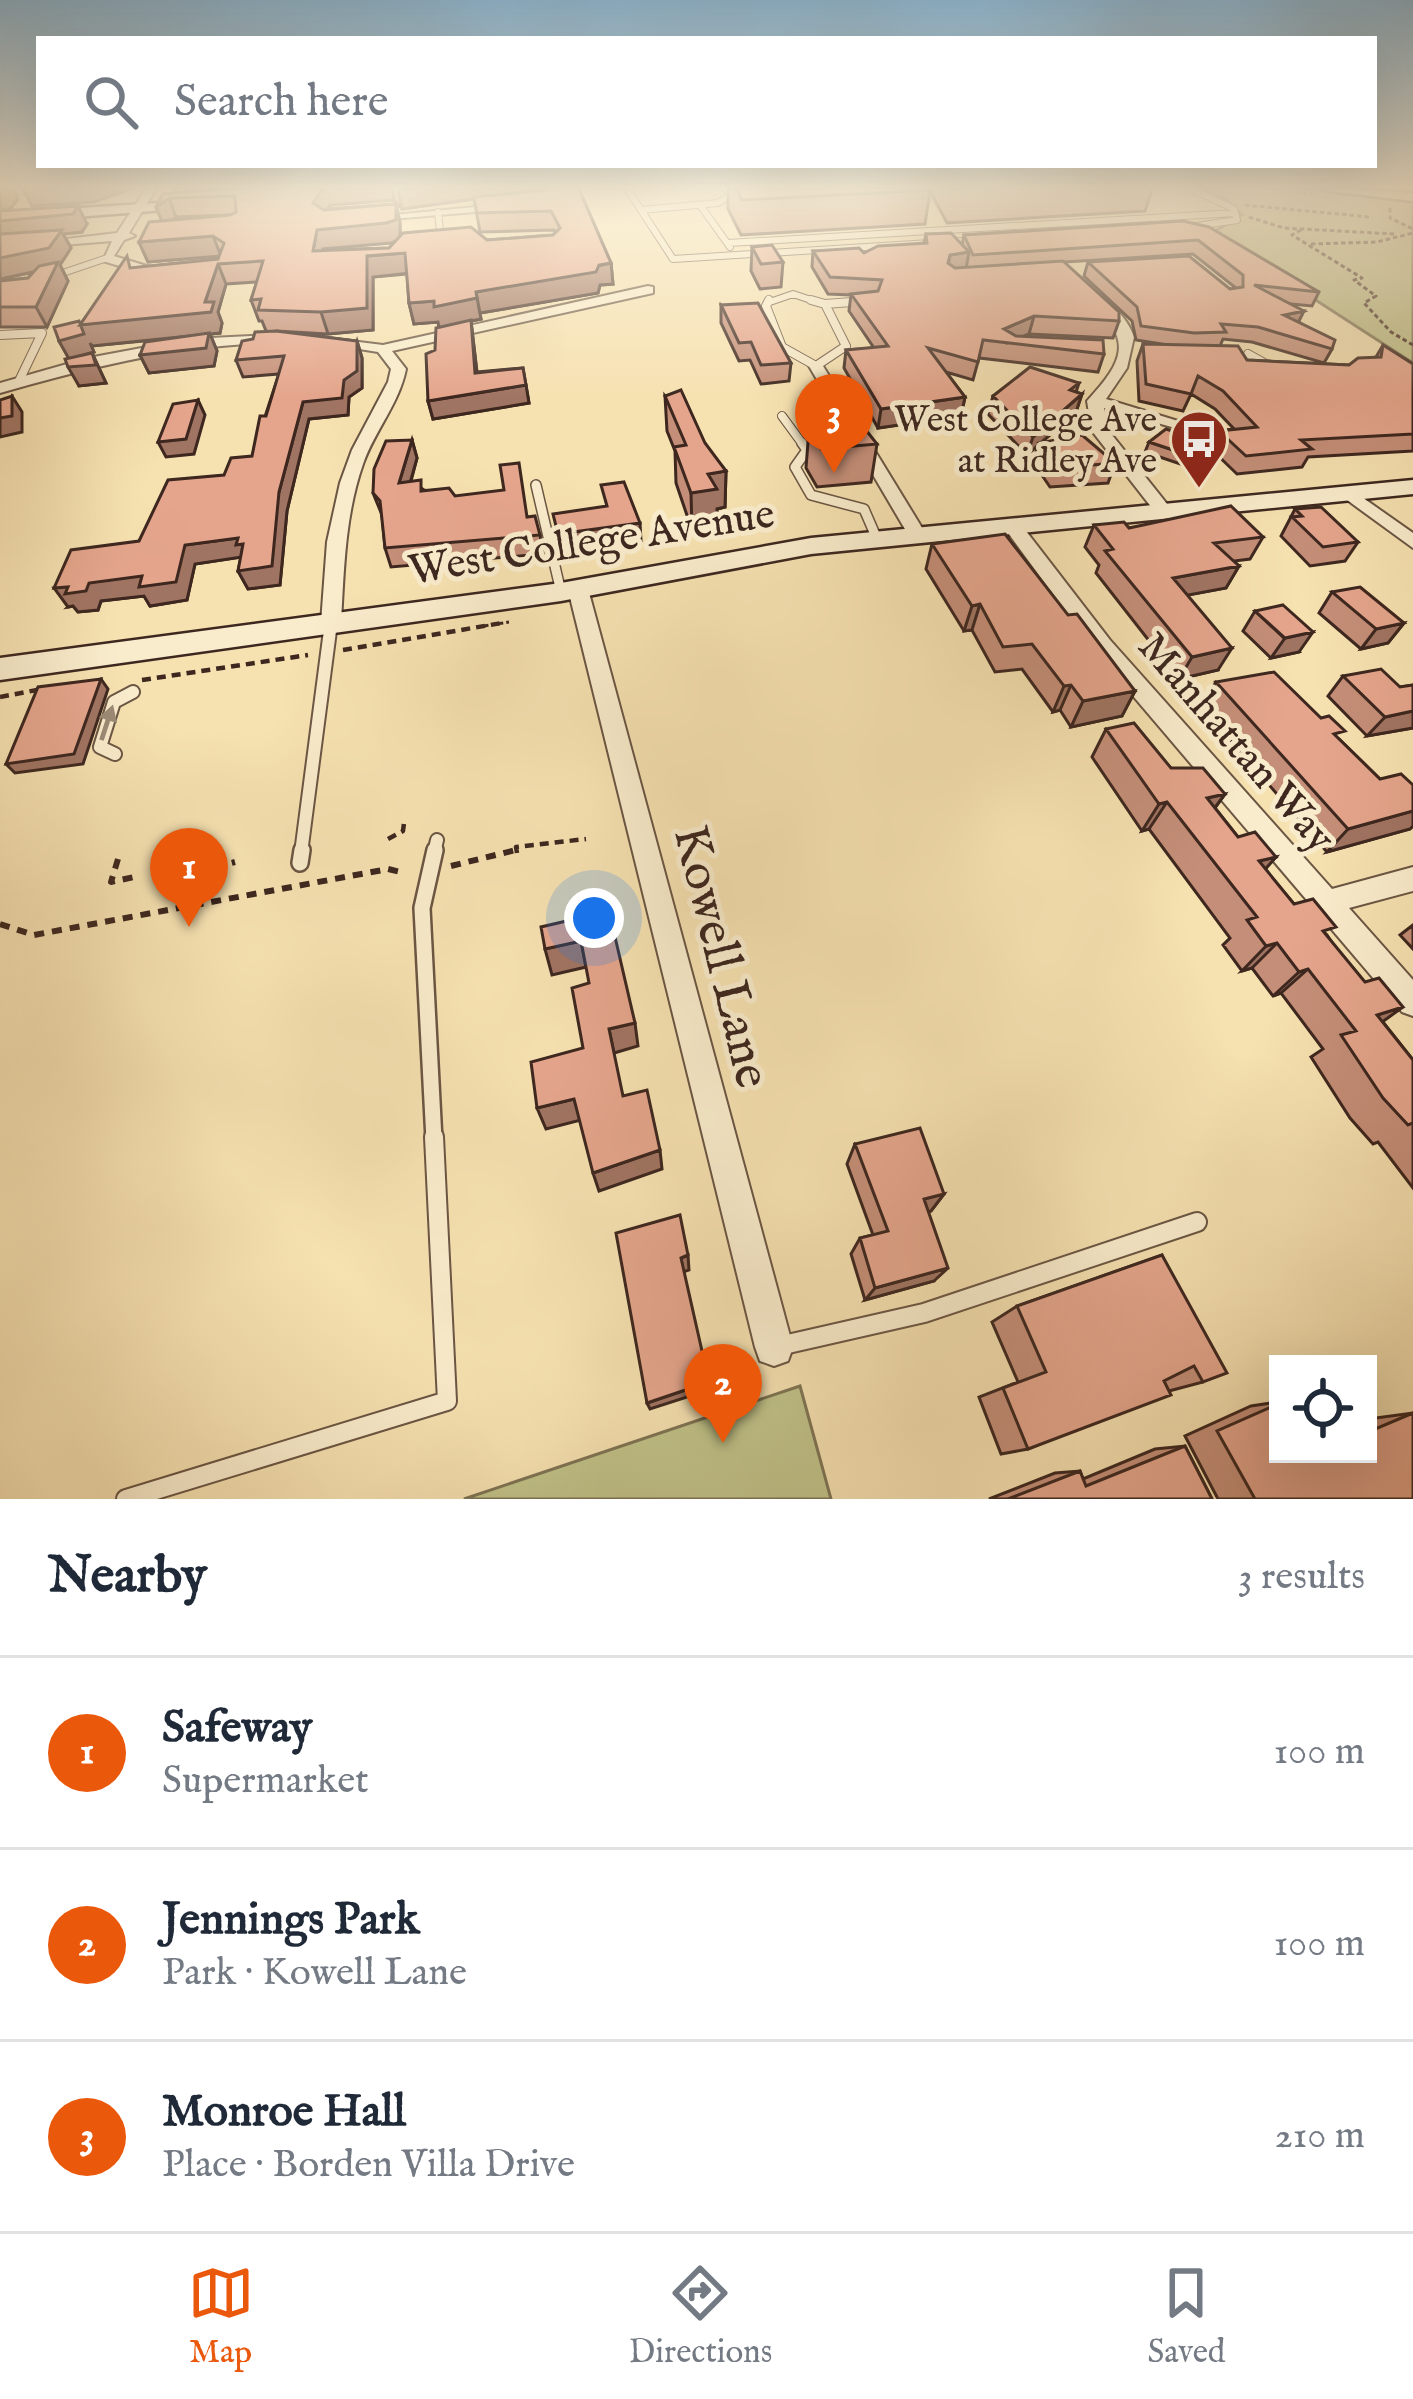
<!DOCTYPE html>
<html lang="en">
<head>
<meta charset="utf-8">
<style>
  :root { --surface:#fff; --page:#f6f6f7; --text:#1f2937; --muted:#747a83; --line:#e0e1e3; --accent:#ea580c }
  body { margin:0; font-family:"IM FELL English",serif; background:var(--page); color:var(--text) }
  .controls { position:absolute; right:36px; bottom:36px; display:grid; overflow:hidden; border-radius:0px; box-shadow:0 12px 48px #0002 }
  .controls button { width:108px; height:108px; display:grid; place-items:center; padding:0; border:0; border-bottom:3px solid var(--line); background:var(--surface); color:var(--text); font:60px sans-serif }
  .you { position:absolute; left:594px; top:918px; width:42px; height:42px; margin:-30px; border:9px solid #fff; border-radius:50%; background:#1a73e8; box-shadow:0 0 0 18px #1a73e833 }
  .badge { display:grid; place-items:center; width:78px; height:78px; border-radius:50%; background:var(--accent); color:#fff; font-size:39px; font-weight:700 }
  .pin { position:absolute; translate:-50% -99px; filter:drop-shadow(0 3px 6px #0008) }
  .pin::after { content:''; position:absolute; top:63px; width:42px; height:36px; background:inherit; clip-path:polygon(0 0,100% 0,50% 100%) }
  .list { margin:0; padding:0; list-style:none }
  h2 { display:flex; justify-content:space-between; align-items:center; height:156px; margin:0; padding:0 48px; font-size:51px }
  h2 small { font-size:39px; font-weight:400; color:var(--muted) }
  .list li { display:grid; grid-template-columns:78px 1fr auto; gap:36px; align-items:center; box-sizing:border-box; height:192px; padding:0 48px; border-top:3px solid var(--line) }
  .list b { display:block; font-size:45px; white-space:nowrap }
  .list p { margin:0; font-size:39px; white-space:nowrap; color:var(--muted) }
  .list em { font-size:39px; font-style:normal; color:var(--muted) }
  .icon { flex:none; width:66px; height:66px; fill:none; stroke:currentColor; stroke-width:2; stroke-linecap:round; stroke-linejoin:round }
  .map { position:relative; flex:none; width:1413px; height:1499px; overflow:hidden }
  .search { position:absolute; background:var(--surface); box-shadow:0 12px 48px #0002; left:36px; right:36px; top:36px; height:132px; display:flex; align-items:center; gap:30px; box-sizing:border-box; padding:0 42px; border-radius:0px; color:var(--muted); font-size:45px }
  .sheet { height:732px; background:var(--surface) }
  nav { display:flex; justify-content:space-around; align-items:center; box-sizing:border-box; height:168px; border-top:3px solid var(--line); background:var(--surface); font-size:33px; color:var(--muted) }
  nav a { display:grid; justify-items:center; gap:6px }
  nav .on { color:var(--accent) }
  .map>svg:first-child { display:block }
  .green { fill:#c0c289; stroke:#7e7454; stroke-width:3 }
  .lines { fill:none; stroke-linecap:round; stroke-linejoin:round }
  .lane-far5-casing { stroke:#6b5644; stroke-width:8 }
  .lane-far4-casing { stroke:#6b5644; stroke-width:10 }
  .lane-far3-casing { stroke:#6b5644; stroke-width:12 }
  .lane-far2-casing { stroke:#6b5644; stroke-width:16 }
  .lane-far1-casing { stroke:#6b5644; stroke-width:20 }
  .lane-casing { stroke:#6b5644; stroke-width:22 }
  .street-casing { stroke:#6b5644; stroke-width:4 }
  .secondary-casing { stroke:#3d271f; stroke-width:5 }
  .path-far2 { stroke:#3d271f; stroke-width:3; stroke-dasharray:4.5 3; stroke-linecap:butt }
  .path-far1 { stroke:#3d271f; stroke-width:4.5; stroke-dasharray:9 6; stroke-linecap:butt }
  .path { stroke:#3d271f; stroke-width:6; stroke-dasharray:10 8; stroke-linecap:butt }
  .lane-far5 { stroke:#f9eccc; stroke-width:6 }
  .lane-far4 { stroke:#f9eccc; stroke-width:8 }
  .lane-far3 { stroke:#f9eccc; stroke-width:9 }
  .lane-far2 { stroke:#f9eccc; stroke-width:12 }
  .lane-far1 { stroke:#f9eccc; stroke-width:15 }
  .lane { stroke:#f9eccc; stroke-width:18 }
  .street { fill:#f9eccc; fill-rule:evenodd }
  .secondary { fill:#f9eccc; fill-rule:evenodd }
  .wall { fill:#c48e78; stroke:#3d271f; stroke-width:3; fill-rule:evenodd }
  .shaded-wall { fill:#a07462; stroke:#3d271f; stroke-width:3 }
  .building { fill:#e4a58c; stroke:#3d271f; stroke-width:3 }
  .oneway { fill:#9b8a76 }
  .labels { text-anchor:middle; stroke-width:10; stroke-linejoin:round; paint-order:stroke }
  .far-poi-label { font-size:36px; fill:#3d271f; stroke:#f9eccc; text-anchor:end }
  .street-label { font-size:42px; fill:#3d271f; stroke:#f9eccc }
  .near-street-label { font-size:51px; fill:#3d271f; stroke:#f9eccc }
</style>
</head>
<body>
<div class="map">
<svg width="1413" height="1499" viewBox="0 0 1413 1499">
  <rect width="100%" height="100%" fill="#f6e1b1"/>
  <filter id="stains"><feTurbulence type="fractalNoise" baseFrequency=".00167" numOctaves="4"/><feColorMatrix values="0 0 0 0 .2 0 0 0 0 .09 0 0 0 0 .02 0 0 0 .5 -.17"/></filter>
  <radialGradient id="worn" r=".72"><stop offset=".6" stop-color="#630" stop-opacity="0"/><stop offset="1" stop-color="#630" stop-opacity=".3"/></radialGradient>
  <path class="green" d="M 1197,187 L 1285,187 L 1413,200 L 1413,363 L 1212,233 L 1242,215 L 1225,199 Z
    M 800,1386 L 831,1499 L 464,1499 Z"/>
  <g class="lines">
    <defs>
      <path id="lane-far5" d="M 24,187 L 18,192 L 53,187
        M 626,187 L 673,259 L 978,240
        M 1187,187 L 1234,209 L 1237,220 L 1190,227
        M 700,205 L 730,247
        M 641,210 L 718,203 L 731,195 L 724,187
        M 428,236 L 440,231 L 438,212
        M 728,243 L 1235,213
        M 51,277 L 107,258
        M 767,303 L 793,294 L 820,303
        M 845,303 L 866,301"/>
      <path id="lane-far4" d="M 769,300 L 766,306 L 782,347 L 816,366 L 846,346 L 825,304 L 811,300
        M 825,304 L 866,301
        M 0,335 L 42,333 L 19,381
        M 1248,354 L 1273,368
        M 782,416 L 804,446"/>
      <path id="lane-far3" d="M 802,443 L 807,450 L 795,467 L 811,495 L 864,509 L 877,539
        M 536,485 L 561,592"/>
      <path id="lane-far2" d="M 115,754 L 100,747 L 114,702 L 133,692
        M 301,853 L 331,623
        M 434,853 L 437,840"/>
      <path id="lane-far1" d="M 300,863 L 302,850
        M 434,1140 L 422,908 L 435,850"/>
      <path id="lane" d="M 779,1346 L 924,1313 L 1197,1222
        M 126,1499 L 447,1401 L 434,1137"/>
      <path id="street" d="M 147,187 L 157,187 L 129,233 L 135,236 L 124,240 L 114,256 L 150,267 L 173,266 L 173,272 L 149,275 L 103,261 L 112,241 L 38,247 L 32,243 L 117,233 Z
        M 506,204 L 510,209 L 368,221 L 362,218 Z
        M 648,286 L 653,287 L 653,293 L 392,351 L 406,369 C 399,404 375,430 363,464 C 345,515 344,569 341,623 L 331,630 L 321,623 L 327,542 L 340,483 L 352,450 L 388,382 L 391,369 L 378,352 C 248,328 125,357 0,393 L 0,383 L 88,358 L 190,339 L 294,334 L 383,345 Z
        M 1089,296 C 1108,296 1128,319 1134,337 L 1127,368 L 1106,399 L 1201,428 L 1193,433 L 1104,408 L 1108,430 L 1171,509 L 1171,517 L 1159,517 L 1092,431 L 1087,401 C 1124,361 1134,339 1089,302 Z
        M 816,362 L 823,366 L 927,536 L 925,540 L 918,542 L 909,536 L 809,366 Z
        M 1349,488 L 1413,533 L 1413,548 L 1343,497 L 1340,493 Z
        M 1012,520 L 1019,522 L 1110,640 L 1332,889 L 1413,867 L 1413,891 L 1349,908 L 1413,980 L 1413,1016 L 1402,1012 L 1094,650 L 1003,526 Z
        M 578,583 L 588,589 L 793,1347 L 788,1361 L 774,1366 L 760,1361 L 755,1347 L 568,589 Z"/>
      <path id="secondary" d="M 1322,187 L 1413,193 L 1413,201 L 1329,191 Z
        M 207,200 L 202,207 L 0,223 L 0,213 Z
        M 1413,480 L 1413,494 L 811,554 L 561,601 L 0,680 L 0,658 L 561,583 L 811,538 Z"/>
    </defs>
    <use href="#lane-far5" class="lane-far5-casing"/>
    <use href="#lane-far4" class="lane-far4-casing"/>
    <use href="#lane-far3" class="lane-far3-casing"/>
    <use href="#lane-far2" class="lane-far2-casing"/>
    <use href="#lane-far1" class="lane-far1-casing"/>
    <use href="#lane" class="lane-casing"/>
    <use href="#street" class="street-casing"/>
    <use href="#secondary" class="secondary-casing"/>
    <path class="path-far2" d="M 1258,187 L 1312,194
      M 1245,205 L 1370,217
      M 1390,208 L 1390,218 L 1413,229
      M 1249,217 L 1284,228 L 1395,234
      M 1301,230 L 1292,235 L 1362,278 L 1354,280 L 1376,296 L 1364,303 L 1391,332 L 1413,345
      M 1311,244 L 1377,242 L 1413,233
      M 484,626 L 509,622"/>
    <path class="path-far1" d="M 343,650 L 502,623
      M 142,680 L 308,655
      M 0,697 L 42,689
      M 388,839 L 403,831 L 404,823
      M 517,853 L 516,847 L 586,839"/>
    <path class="path" d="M 118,859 L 111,882 L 139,876
      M 451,866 L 516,850
      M 169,870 L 198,865
      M 197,872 L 235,862
      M 0,924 L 34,935 L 388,869 L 405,873"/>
    <use href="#lane-far5" class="lane-far5"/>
    <use href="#lane-far4" class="lane-far4"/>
    <use href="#lane-far3" class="lane-far3"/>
    <use href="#lane-far2" class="lane-far2"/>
    <use href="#lane-far1" class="lane-far1"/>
    <use href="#lane" class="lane"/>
    <use href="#street" class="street"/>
    <use href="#secondary" class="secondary"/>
  </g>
  <path class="wall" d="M 0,187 L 13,187 L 18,199 L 11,208 L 2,211 L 87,224 L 82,232 L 63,234 L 71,248 L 60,265 L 68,281 L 47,327 L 0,327 L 0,281 L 28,278 L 34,272 L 0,279 Z
    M 171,187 L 578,187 L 611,263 L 613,284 L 600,285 L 598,293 L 480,313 L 481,319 L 471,321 L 477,372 L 523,368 L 529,403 L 433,419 L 428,401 L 439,327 L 438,322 L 414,324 L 409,303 L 407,274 L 373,277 L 373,330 L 328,334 L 276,331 L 357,341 L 362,358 L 362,388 L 349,397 L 348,415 L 309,419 L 287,511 L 280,585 L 248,589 L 238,571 L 241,557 L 195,564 L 187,600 L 150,606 L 144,596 L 101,601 L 98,610 L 78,612 L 73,606 L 68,607 L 139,541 L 224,475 L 252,456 L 279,374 L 243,377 L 236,360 L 253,339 L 266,331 L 262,321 L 259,321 L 251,300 L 257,282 L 226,284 L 218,312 L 222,323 L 220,333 L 210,334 L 217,351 L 214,366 L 149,373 L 140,355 L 185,337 L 92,346 L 90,343 L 94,352 L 92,353 L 106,383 L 79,386 L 69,358 L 59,341 L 80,324 L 133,268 L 218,259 L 220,256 L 148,262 L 139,242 L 162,221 L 156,207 L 177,193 L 175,189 ZM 474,199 L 480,232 L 554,230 L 555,233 L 553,235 L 487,240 L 400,236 L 400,223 L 396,204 L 327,209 L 330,205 L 394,200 L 402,209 ZM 230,215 L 172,220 L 176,217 ZM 395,241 L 389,248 L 323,250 L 323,249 Z
    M 728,187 L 1153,187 L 1145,211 L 947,223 L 930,191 L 925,224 L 741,235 L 728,209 Z
    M 1183,221 L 1319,292 L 1312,306 L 1291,304 L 1299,322 L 1332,349 L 1324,363 L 1252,342 L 1223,339 L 1220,346 L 1247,360 L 1349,365 L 1376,357 L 1383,345 L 1413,364 L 1413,451 L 1308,457 L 1302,467 L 1237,474 L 1210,448 L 1219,431 L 1234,429 L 1215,409 L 1191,394 L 1183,411 L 1139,401 L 1137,361 L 1143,344 L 1168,345 L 1136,340 L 1132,321 L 1084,276 L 1088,262 L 1230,289 L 1236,288 L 1193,254 L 1064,262 L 1119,321 L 1113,338 L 1029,334 L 1024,336 L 1104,354 L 1098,372 L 979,358 L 973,380 L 946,372 L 965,397 L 961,416 L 878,428 L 844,368 L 846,350 L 874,348 L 849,311 L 851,295 L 828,294 L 812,267 L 813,251 L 864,253 L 924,243 L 926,234 L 962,245 L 964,235 Z
    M 752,247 L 783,262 L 781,287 L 760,289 L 751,271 Z
    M 721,305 L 791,363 L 789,381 L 761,384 L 750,360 L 739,361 L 721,323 Z
    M 1079,383 L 1076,392 L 1082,394 L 1076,412 L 1041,443 L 1115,463 L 1108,483 L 1050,487 L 1033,462 L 1038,445 L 1027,455 L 988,414 L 993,396 Z
    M 665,396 L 726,471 L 725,507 L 717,509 L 717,525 L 692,530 L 676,483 L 675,451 L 667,431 Z
    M 809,429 L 877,444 L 871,482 L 817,487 L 806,468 Z
    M 412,440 L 417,458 L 411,481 L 424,490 L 455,496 L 528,517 L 540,535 L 543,554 L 391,567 L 385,548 L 382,515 L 373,493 Z
    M 1149,442 L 1200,459 L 1195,469 L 1145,452 Z
    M 1295,509 L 1358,542 L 1345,561 L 1310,566 L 1281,536 Z
    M 1094,525 L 1263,537 L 1250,559 L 1234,561 L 1239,566 L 1226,588 L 1187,595 L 1218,670 L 1179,679 L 1096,573 L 1099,565 L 1085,547 Z
    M 932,544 L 1068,615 L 1135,691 L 1122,716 L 1071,727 L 1060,710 L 1053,712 L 1022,669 L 995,672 L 972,630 L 964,631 L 926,569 Z
    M 1332,592 L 1404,623 L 1388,643 L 1361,649 L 1319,613 Z
    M 1255,611 L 1299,652 L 1271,658 L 1243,631 Z
    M 1343,676 L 1400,687 L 1413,685 L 1413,728 L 1367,736 L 1328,696 Z
    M 1216,682 L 1339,739 L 1380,779 L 1413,785 L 1413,826 L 1410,829 L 1327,852 L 1201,706 Z
    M 1106,729 L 1171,768 L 1225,794 L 1215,808 L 1238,837 L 1276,857 L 1265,869 L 1294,904 L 1327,935 L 1383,1022 L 1413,1060 L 1413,1188 L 1378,1142 L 1373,1144 L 1350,1118 L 1311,1057 L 1323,1049 L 1281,993 L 1273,996 L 1252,968 L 1242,971 L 1223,945 L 1230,938 L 1149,829 L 1142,831 L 1092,757 Z
    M 1413,925 L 1413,949 L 1400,935 Z
    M 855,1144 L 944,1194 L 931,1211 L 928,1212 L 934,1281 L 865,1300 L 851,1254 L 860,1238 L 873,1235 L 847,1164 Z
    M 1162,1255 L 1203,1382 L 1169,1391 L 1028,1449 L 1001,1454 L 979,1397 L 1018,1382 L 992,1322 L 1017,1306 Z
    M 1278,1402 L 1278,1454 L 1368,1454 L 1368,1419 L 1413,1413 L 1413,1499 L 1218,1499 L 1185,1436 L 1251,1406 Z
    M 1185,1446 L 1212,1499 L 989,1499 L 1055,1473 L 1080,1471 L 1083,1479 L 1155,1449 Z"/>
  <path class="shaded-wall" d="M 3,187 L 13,187 L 18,199 L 11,208 L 0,211 L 0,190 Z
    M 28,187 L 136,187 L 94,202 L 32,206 L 22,188 Z
    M 174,187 L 287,187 L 177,195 Z
    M 324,187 L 392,187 L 394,200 L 330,205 L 319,222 L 313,203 Z
    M 419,187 L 537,187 L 538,190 L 402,209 L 398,190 Z
    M 169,198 L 176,217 L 164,226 L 156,207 Z
    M 396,204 L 400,223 L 400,239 L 391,243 L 323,249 L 319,271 L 313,251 L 317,230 Z
    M 78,206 L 87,224 L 82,232 L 63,234 L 71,248 L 60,265 L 68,281 L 47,327 L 36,307 L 55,267 L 0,279 L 0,221 Z
    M 213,236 L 221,256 L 148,262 L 139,242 Z
    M 969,252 L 966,269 L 947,272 L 950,255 Z
    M 405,253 L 410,273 L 373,277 L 373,330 L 328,334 L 321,312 L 367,256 Z
    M 611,263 L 613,284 L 600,285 L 598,293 L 480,313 L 476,292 Z
    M 218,264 L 226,284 L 218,312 L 222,323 L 220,333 L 210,334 L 217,351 L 214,366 L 149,373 L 140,355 L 209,334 L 92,346 L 90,343 L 94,352 L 69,359 L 59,341 L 81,325 L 205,302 Z
    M 477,298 L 481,319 L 471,321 L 479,391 L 439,328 L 438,322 L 414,324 L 409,303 Z
    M 1304,311 L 1297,325 L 1284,315 Z
    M 1034,316 L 1029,334 L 1007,343 L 1004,329 Z
    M 357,341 L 362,358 L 362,388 L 349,397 L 348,415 L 309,419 L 287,511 L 280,585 L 248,589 L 238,571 L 279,492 L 303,402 L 344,380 Z
    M 92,353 L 106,383 L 79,386 L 68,367 Z
    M 526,385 L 529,403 L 433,419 L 428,401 Z
    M 1082,394 L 1076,412 L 1027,455 L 1033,437 Z
    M 12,396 L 22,412 L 22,432 L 0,437 L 0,418 Z
    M 965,397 L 961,416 L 878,428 L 881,409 Z
    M 198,400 L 205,415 L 194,454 L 166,457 L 158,442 Z
    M 412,440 L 417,458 L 405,501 L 399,483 Z
    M 726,471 L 725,507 L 717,509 L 717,525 L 692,530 L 691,493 L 708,474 Z
    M 640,523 L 641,541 L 561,552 L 558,534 Z
    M 238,538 L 243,544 L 242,557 L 195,564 L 187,600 L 150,606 L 144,596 L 101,601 L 98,610 L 78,612 L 73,606 L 68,607 L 54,588 L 89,583 L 185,545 Z
    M 1239,566 L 1226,588 L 1162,600 L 1173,578 Z
    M 980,604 L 972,630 L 964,631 L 972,606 Z
    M 1404,623 L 1388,643 L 1361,649 L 1376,629 Z
    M 1313,632 L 1299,652 L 1271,658 L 1285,638 Z
    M 1232,648 L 1218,670 L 1179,679 L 1192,657 Z
    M 101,679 L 108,689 L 83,764 L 15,773 L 6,764 Z
    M 1071,685 L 1060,710 L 1053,712 L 1064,686 Z
    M 1135,691 L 1122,716 L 1071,727 L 1083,701 Z
    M 1413,711 L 1413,728 L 1367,736 L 1385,717 Z
    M 1225,794 L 1205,821 L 1207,798 Z
    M 1167,802 L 1149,829 L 1142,831 L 1159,804 Z
    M 1413,811 L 1413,826 L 1410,829 L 1327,852 L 1348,829 Z
    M 1276,857 L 1253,883 L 1259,861 Z
    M 581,941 L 586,967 L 552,975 L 545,949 Z
    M 1277,943 L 1252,968 L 1242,971 L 1266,946 Z
    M 1308,969 L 1281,993 L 1273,996 L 1299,972 Z
    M 1403,1007 L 1371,1030 L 1377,1015 Z
    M 635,1023 L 638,1046 L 614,1053 L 609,1029 Z
    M 574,1099 L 581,1120 L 546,1129 L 537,1108 Z
    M 660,1150 L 662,1169 L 599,1191 L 593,1173 Z
    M 944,1194 L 931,1211 L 912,1216 L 924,1199 Z
    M 688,1255 L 689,1270 L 683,1272 L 681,1258 Z
    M 948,1268 L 934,1281 L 865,1300 L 875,1288 Z
    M 709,1382 L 709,1390 L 650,1409 L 647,1403 Z"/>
  <path class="building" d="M 250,187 L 324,187 L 313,203 L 324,210 L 396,204 L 396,220 L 386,223 L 317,230 L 313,251 L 389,248 L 403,233 L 471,227 L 487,240 L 553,235 L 560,228 L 551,211 L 477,213 L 474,197 L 545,190 L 545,187 L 578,187 L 611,263 L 599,265 L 596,272 L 476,292 L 477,298 L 434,307 L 434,301 L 409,303 L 405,253 L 367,256 L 367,308 L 321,312 L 258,310 L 261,299 L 251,300 L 263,261 L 218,264 L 205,302 L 214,302 L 211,312 L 80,325 L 127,256 L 130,268 L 218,259 L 224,243 L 213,236 L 139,242 L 149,222 L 230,215 L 236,212 L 235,196 L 169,198 L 156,207 L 163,194 Z
    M 735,187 L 928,187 L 931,190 L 742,200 Z
    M 78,206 L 73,214 L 0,221 L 0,211 Z
    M 1183,221 L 1209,227 L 1319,292 L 1254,285 L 1304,311 L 1284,315 L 1335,340 L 1332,349 L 1258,327 L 1221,324 L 1226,332 L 1194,333 L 1141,326 L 1137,307 L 1088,262 L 1189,256 L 1230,289 L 1243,287 L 1243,275 L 1198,240 L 973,255 L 964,235 Z
    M 62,230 L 49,248 L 0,258 L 0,234 Z
    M 951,233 L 969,252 L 950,255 L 948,263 L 955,268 L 1063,261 L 1119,312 L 1119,321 L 1034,316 L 1004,329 L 1016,336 L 1103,340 L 1104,354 L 983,340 L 978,362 L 928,348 L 965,397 L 881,409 L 846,350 L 888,346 L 851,294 L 878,291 L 882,280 L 830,277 L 813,251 L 859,248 L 864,253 L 878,246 L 927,243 L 926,234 Z
    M 772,245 L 783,262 L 761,264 L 752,247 Z
    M 58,262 L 36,307 L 0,307 L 0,281 L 28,278 L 39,266 Z
    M 758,303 L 791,363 L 761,365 L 751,342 L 739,343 L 721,305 Z
    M 471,320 L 475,373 L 523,368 L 526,385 L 428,401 L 426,354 L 435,350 L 436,328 Z
    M 79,321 L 84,334 L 59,341 L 54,327 Z
    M 276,331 L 357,341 L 357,371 L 344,380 L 342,398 L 303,402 L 279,492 L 272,566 L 238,571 L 243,544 L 236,545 L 238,538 L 185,545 L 176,582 L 139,587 L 142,576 L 89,583 L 86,591 L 65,594 L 68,587 L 54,588 L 71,550 L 139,541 L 168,480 L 224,475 L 231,458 L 252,456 L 260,416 L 266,416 L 284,356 L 236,360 L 242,341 L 253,339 L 255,332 Z
    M 209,333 L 206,348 L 140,355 L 145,342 Z
    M 1143,344 L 1238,346 L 1247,360 L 1349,365 L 1358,358 L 1381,357 L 1383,345 L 1413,364 L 1413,434 L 1301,440 L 1312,449 L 1246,456 L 1219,431 L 1257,427 L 1223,391 L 1198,376 L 1191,394 L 1146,384 Z
    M 92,353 L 96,365 L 68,367 L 65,359 Z
    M 1030,367 L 1079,383 L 1070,390 L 1082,394 L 1033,437 L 993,396 Z
    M 681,390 L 705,443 L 726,471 L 708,474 L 717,489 L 691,493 L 674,447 L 686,445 L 665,396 Z
    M 12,396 L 12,416 L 0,418 L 0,400 Z
    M 198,400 L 186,439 L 158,442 L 173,404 Z
    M 854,415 L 877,444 L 821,449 L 809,429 L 816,421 Z
    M 1166,429 L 1203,441 L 1200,459 L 1149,442 Z
    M 1082,435 L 1115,463 L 1057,468 L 1039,443 Z
    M 412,440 L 399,483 L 421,480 L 421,491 L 449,488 L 455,496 L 504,490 L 500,465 L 519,463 L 527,517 L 535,516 L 540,535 L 385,548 L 380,501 L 373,493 L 374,469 L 386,441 Z
    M 624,482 L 640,523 L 558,534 L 553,514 L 607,506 L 601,485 Z
    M 1231,506 L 1263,537 L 1214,543 L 1239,566 L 1173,578 L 1232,648 L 1192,657 L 1105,551 L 1113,549 L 1094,525 L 1124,522 L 1129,528 Z
    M 1321,507 L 1358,542 L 1323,547 L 1292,517 L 1302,516 L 1295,509 Z
    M 1005,534 L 1068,615 L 1077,614 L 1135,691 L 1083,701 L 1071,685 L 1064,686 L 1032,644 L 1003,647 L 980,604 L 972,606 L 932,544 Z
    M 1360,587 L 1404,623 L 1376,629 L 1332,592 Z
    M 1283,605 L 1313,632 L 1285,638 L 1255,611 Z
    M 1381,669 L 1400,687 L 1413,685 L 1413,711 L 1385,717 L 1343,676 Z
    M 1274,672 L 1321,718 L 1329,716 L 1345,731 L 1334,734 L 1380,779 L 1401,774 L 1413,785 L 1413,811 L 1348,829 L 1216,682 Z
    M 101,679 L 74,754 L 6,764 L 38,687 Z
    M 1134,723 L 1171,768 L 1203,768 L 1225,794 L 1207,798 L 1238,837 L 1255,832 L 1276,857 L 1259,861 L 1294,904 L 1313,899 L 1336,927 L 1323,931 L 1365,982 L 1379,978 L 1403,1007 L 1377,1015 L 1413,1060 L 1413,1123 L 1408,1125 L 1383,1098 L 1341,1035 L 1356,1031 L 1308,969 L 1299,972 L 1277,943 L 1266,946 L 1247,920 L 1257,917 L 1167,802 L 1159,804 L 1106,729 Z
    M 609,911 L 635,1023 L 609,1029 L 623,1096 L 647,1090 L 660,1150 L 593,1173 L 574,1099 L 537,1108 L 531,1062 L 583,1048 L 572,988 L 589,983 L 581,941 L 545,949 L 541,927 Z
    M 920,1128 L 944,1194 L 924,1199 L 948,1268 L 875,1288 L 860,1238 L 888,1231 L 855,1144 Z
    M 680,1215 L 688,1255 L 681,1258 L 709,1382 L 647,1403 L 616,1233 Z
    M 1162,1255 L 1227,1373 L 1203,1382 L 1194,1366 L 1164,1381 L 1171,1395 L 1028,1449 L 1003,1388 L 1046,1372 L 1017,1306 Z
    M 1278,1404 L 1278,1454 L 1368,1454 L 1368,1432 L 1413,1413 L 1413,1499 L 1255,1499 L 1217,1431 Z
    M 1185,1446 L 1212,1499 L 1008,1499 L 1080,1471 L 1086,1486 Z"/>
  <defs><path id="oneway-solid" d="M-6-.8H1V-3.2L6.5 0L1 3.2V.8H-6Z" transform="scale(3)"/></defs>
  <use class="oneway" href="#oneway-solid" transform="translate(107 723) rotate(-72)"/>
  <linearGradient id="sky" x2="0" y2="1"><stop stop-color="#8bb7d4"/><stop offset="0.47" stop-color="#fbf2dc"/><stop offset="1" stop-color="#fbf2dc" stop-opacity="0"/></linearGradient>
  <rect width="1413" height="397" fill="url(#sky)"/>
  <defs>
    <symbol id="bus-pin" viewBox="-11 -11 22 30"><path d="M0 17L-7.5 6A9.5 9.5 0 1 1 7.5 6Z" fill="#8f2418" stroke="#f9eccc"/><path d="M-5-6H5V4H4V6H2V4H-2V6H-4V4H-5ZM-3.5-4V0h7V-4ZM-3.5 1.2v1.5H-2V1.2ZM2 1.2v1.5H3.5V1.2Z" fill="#fff"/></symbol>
  </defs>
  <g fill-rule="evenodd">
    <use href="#bus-pin" x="1166" y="406" width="66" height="90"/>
  </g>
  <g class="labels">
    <g class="far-poi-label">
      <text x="1157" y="431">West College Ave<tspan x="1157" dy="41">at Ridley Ave</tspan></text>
    </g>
    <g class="street-label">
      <text transform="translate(591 540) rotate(-9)" y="15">West College Avenue</text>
      <text transform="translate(1238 741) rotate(49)" y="15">Manhattan Way</text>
    </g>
    <g class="near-street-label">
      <text transform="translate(724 956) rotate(76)" y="18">Kowell Lane</text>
    </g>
  </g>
  <rect width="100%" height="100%" filter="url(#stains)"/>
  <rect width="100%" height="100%" fill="url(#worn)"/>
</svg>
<div class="controls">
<button><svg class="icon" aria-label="locate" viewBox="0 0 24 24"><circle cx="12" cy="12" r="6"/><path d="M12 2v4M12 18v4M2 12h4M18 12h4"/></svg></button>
</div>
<div class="you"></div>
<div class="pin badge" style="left:189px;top:927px">1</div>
<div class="pin badge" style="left:723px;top:1443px">2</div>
<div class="pin badge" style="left:834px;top:473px">3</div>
<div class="search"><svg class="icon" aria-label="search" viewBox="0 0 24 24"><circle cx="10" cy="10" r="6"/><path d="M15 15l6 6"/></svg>Search here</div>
</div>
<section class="sheet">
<h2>Nearby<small>3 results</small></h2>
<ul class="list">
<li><span class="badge">1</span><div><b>Safeway</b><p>Supermarket</p></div><em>100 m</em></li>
<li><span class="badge">2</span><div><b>Jennings Park</b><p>Park · Kowell Lane</p></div><em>100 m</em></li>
<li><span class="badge">3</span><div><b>Monroe Hall</b><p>Place · Borden Villa Drive</p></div><em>210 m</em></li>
</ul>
</section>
<nav>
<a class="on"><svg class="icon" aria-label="map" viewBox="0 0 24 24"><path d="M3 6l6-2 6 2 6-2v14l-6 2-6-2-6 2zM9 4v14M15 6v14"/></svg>Map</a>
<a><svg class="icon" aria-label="directions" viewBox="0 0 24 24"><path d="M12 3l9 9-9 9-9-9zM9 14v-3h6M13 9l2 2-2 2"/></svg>Directions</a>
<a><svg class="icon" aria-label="saved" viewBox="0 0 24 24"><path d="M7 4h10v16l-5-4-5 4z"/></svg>Saved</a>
</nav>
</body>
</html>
